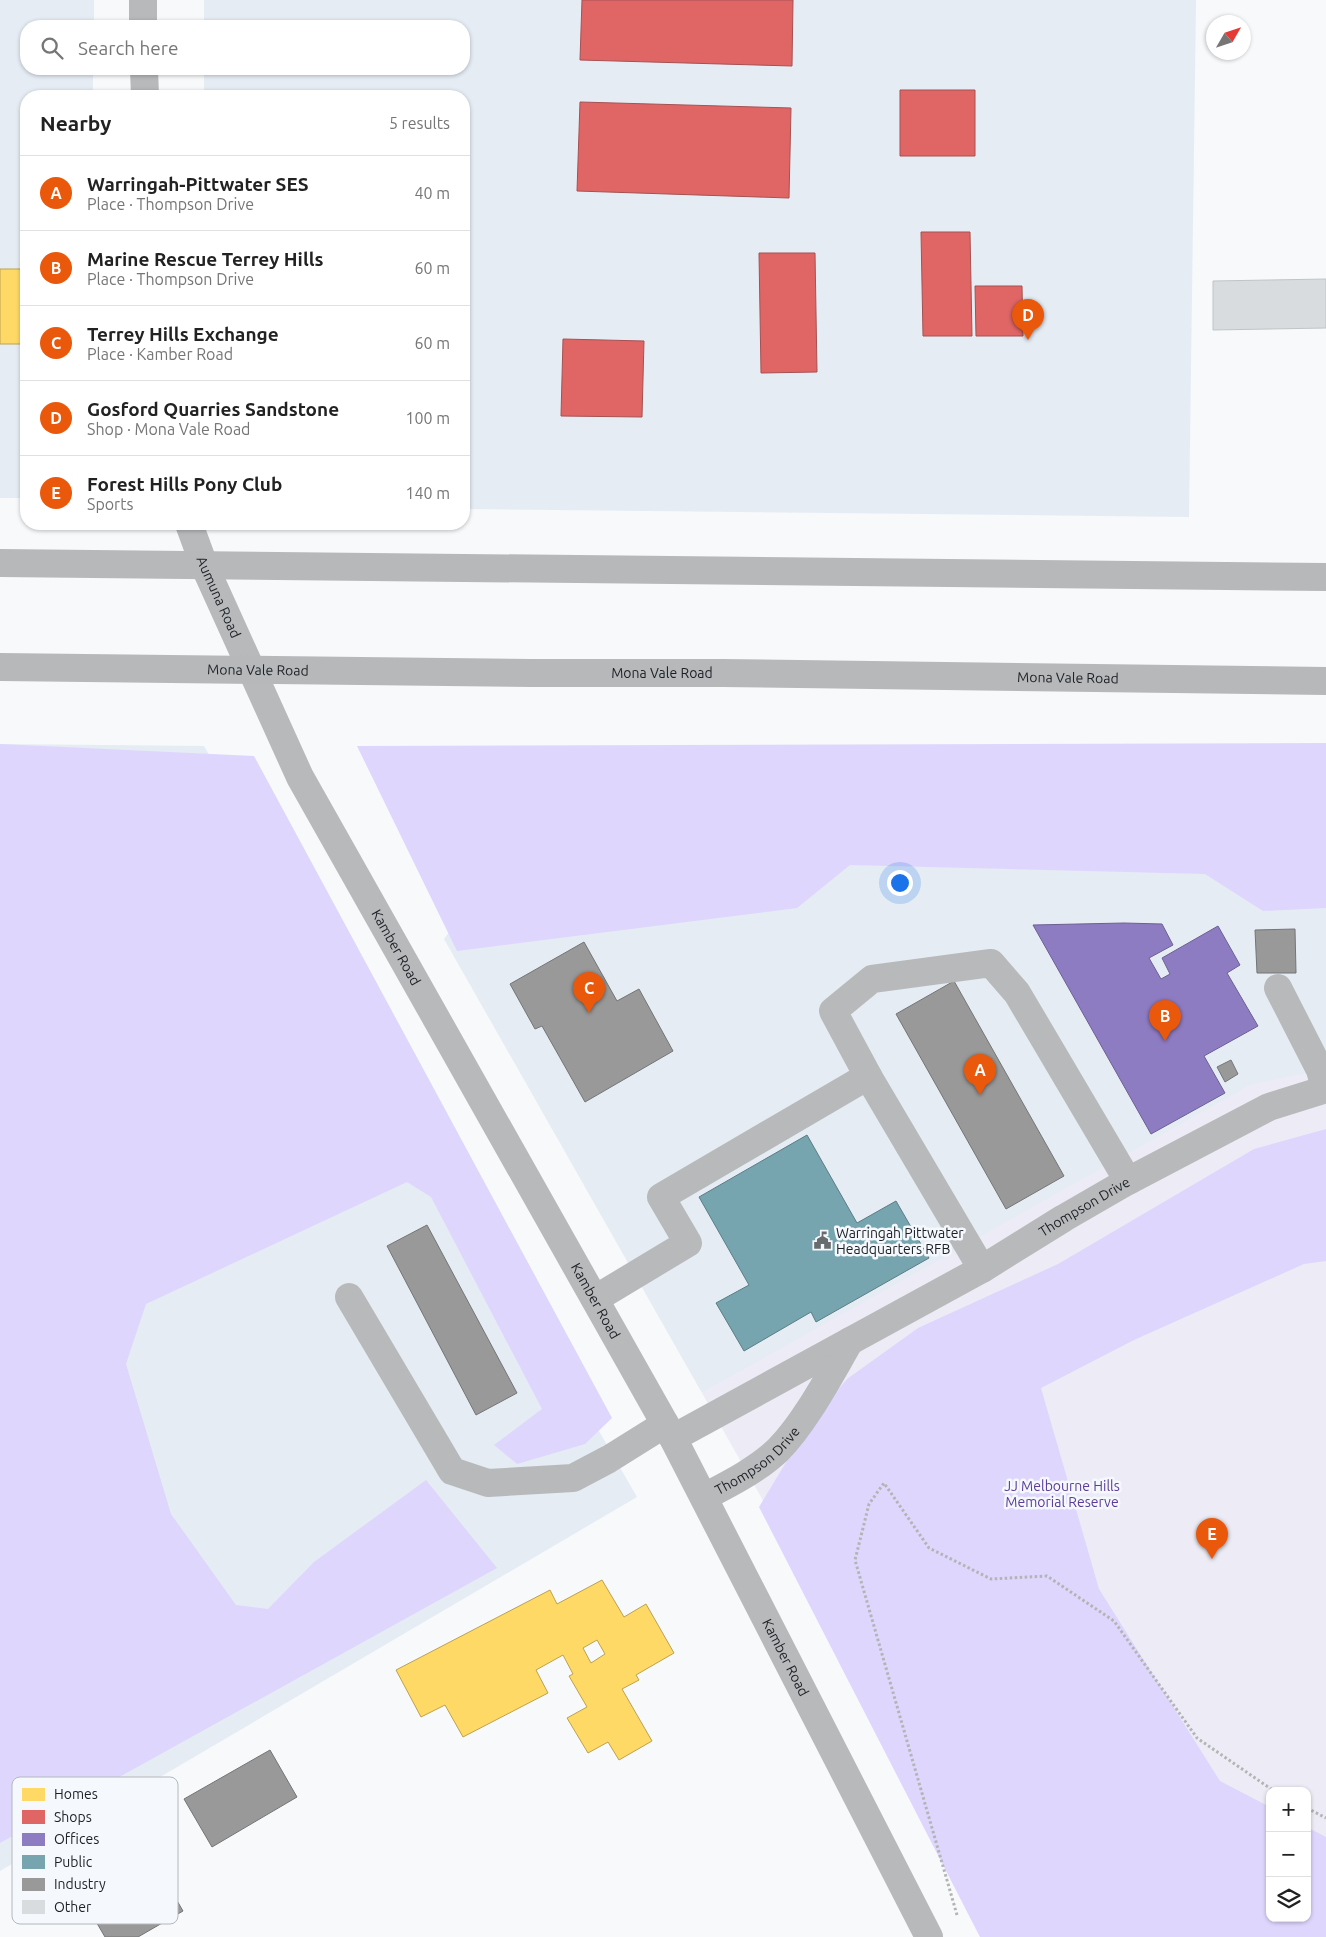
<!DOCTYPE html>
<html lang="en">
<head>
<meta charset="utf-8">
<style>
  :root { --surface:#fff; --page:#f6f6f6; --text:#222; --muted:#767676; --line:#e0e0e0; --accent:#ea580c }
  body { margin:0; font-family:Ubuntu,sans-serif; background:var(--page); color:var(--text) }
  .controls { position:absolute; right:15px; bottom:15px; display:grid; overflow:hidden; border-radius:10px; box-shadow:0 1px 4px #0004 }
  .controls button { width:45px; height:45px; display:grid; place-items:center; padding:0; border:0; border-bottom:1px solid var(--line); background:var(--surface); color:var(--text); font:25px sans-serif }
  .compass { position:absolute; left:1206px; top:15px; width:45px; height:45px; border-radius:50%; background:var(--surface); box-shadow:0 1px 4px #0004; rotate:51deg }
  .you { position:absolute; left:899px; top:882px; width:18px; height:18px; margin:-12px; border:4px solid #fff; border-radius:50%; background:#1a73e8; box-shadow:0 0 0 8px #1a73e833 }
  .badge { display:grid; place-items:center; width:32px; height:32px; border-radius:50%; background:var(--accent); color:#fff; font-size:16px; font-weight:700 }
  .pin { position:absolute; translate:-50% -41px; filter:drop-shadow(0 1px 2px #0008) }
  .pin::after { content:''; position:absolute; top:26px; width:18px; height:15px; background:inherit; clip-path:polygon(0 0,100% 0,50% 100%) }
  .list { margin:0; padding:0; list-style:none }
  h2 { display:flex; justify-content:space-between; align-items:center; height:65px; margin:0; padding:0 20px; font-size:21px }
  h2 small { font-size:16px; font-weight:400; color:var(--muted) }
  .list li { display:grid; grid-template-columns:32px 1fr auto; gap:15px; align-items:center; box-sizing:border-box; height:75px; padding:0 20px; border-top:1px solid var(--line) }
  .list b { display:block; font-size:19px; white-space:nowrap }
  .list p { margin:0; font-size:16px; white-space:nowrap; color:var(--muted) }
  .list em { font-size:16px; font-style:normal; color:var(--muted) }
  .icon { flex:none; width:28px; height:28px; fill:none; stroke:currentColor; stroke-width:2; stroke-linecap:round; stroke-linejoin:round }
  .map { position:relative; flex:none; width:1326px; height:1937px; overflow:hidden }
  .search { position:absolute; background:var(--surface); box-shadow:0 1px 4px #0004; left:20px; top:20px; width:450px; height:55px; display:flex; align-items:center; gap:12px; box-sizing:border-box; padding:0 18px; border-radius:20px; color:var(--muted); font-size:19px }
  .panel { position:absolute; background:var(--surface); box-shadow:0 1px 4px #0004; left:20px; top:90px; width:450px; height:440px; border-radius:20px }
  .map>svg:first-child { display:block }
  .built { fill:#e5ecf4 }
  .green { fill:#edecf6; fill-rule:evenodd }
  .forest { fill:#ded6fc }
  .homes { fill:#ffd966; stroke:#bba252; fill-rule:evenodd }
  .shops { fill:#e06666; stroke:#a55152 }
  .offices { fill:#8e7cc3; stroke:#6c6093 }
  .public { fill:#76a5af; stroke:#5b7d85 }
  .industry { fill:#999; stroke:#747576 }
  .building { fill:#d8dcde; stroke:#c0c4c6 }
  .lines { fill:none; stroke-linecap:round; stroke-linejoin:round }
  .path { stroke:#b3b4b5; stroke-width:3; stroke-dasharray:2.5 2.5; stroke-linecap:butt }
  .minor { stroke:#b8b9bb; stroke-width:28 }
  .highway { stroke:#b6b8ba; stroke-width:28 }
  .labels { text-anchor:middle; stroke-width:5; stroke-linejoin:round; paint-order:stroke }
  .street-label { font-size:14px; fill:#1c2024; stroke:#f5f9fd }
  .poi-label { font-size:14px; fill:#1c2024; stroke:#f5f9fd; text-anchor:start }
  .park-label { font-size:14px; fill:#5c3c9a; stroke:#f5f9fd }
  .key { fill:#f5f9fd; stroke:#b4b8bc; stroke-width:1 }
  .key-label { font-size:14px; fill:#1c2024 }
</style>
</head>
<body>
<div class="map">
<svg width="1326" height="1937" viewBox="0 0 1326 1937">
  <rect width="100%" height="100%" fill="#f7f9fb"/>
  <path class="built" d="M 0,0 L 94,0 L 94,26 L 26,26 L 26,69 L 93,69 L 93,96 L 26,96 L 26,498 L 0,498 Z
    M 204,0 L 1196,0 L 1189,517 L 464,509 L 464,96 L 204,96 L 204,69 L 464,69 L 464,26 L 204,26 Z
    M 0,744 L 204,746 L 637,1497 L 0,1871 Z
    M 543,760 L 1326,769 L 1326,1069 L 968,1246 L 702,1393 L 444,939 L 460,917 Z"/>
  <path class="green" d="M 1326,1069 L 1326,1937 L 1011,1937 L 702,1393 L 1250,1085 ZM 1270,1791 L 1307,1791 L 1307,1918 L 1270,1918 Z"/>
  <path class="forest" d="M 1326,743 L 1326,908 L 1263,911 L 1205,874 L 850,865 L 797,908 L 457,951 L 357,746 Z
    M 0,744 L 254,756 L 612,1418 L 585,1444 L 517,1464 L 494,1445 L 542,1409 L 431,1197 L 407,1182 L 146,1304 L 126,1364 L 171,1514 L 236,1605 L 268,1609 L 314,1562 L 426,1480 L 497,1568 L 0,1843 Z
    M 1326,1129 L 1326,1261 L 1304,1264 L 1134,1340 L 1041,1388 L 1099,1589 L 1220,1781 L 1270,1807 L 1270,1918 L 1307,1918 L 1307,1827 L 1326,1837 L 1326,1937 L 980,1937 L 759,1507 L 809,1424 L 847,1379 L 918,1328 L 1058,1264 L 1254,1149 Z"/>
  <path class="homes" d="M 0,269 L 26,269 L 26,344 L 0,344 Z
    M 602,1580 L 624,1617 L 646,1604 L 674,1653 L 636,1675 L 639,1680 L 622,1689 L 652,1741 L 619,1760 L 608,1742 L 588,1753 L 567,1718 L 587,1707 L 569,1676 L 573,1674 L 563,1655 L 536,1670 L 548,1693 L 463,1737 L 445,1705 L 421,1717 L 396,1670 L 550,1590 L 557,1604 ZM 597,1640 L 605,1654 L 591,1663 L 583,1648 Z"/>
  <path class="shops" d="M 582,0 L 793,0 L 792,66 L 580,60 Z
    M 900,90 L 975,90 L 975,156 L 900,156 Z
    M 580,102 L 791,108 L 789,198 L 577,191 Z
    M 921,232 L 970,232 L 972,336 L 923,336 Z
    M 759,253 L 815,253 L 817,372 L 761,373 Z
    M 975,286 L 1022,286 L 1023,336 L 976,336 Z
    M 563,339 L 644,341 L 642,417 L 561,416 Z"/>
  <path class="offices" d="M 1124,923 L 1162,924 L 1173,945 L 1149,958 L 1161,979 L 1170,974 L 1162,958 L 1218,926 L 1240,965 L 1227,973 L 1258,1026 L 1204,1056 L 1225,1093 L 1151,1134 L 1033,925 Z"/>
  <path class="public" d="M 807,1135 L 857,1223 L 896,1201 L 929,1258 L 816,1322 L 811,1312 L 744,1351 L 716,1303 L 749,1285 L 699,1197 Z"/>
  <path class="industry" d="M 1295,929 L 1296,973 L 1257,973 L 1255,930 Z
    M 584,942 L 617,1001 L 639,989 L 673,1051 L 585,1102 L 542,1026 L 535,1029 L 510,984 Z
    M 954,981 L 1064,1176 L 1006,1209 L 896,1014 Z
    M 1231,1060 L 1238,1074 L 1225,1082 L 1217,1067 Z
    M 427,1225 L 517,1393 L 476,1415 L 387,1246 Z
    M 270,1750 L 297,1797 L 212,1847 L 184,1799 Z
    M 137,1832 L 183,1911 L 138,1937 L 105,1937 L 67,1872 Z"/>
  <path class="building" d="M 1326,279 L 1326,328 L 1213,330 L 1213,281 Z"/>
  <g class="lines">
    <path class="path" d="M 1307,1808 L 1326,1818
      M 957,1915 L 855,1560 L 869,1504 L 884,1483 L 929,1548 L 991,1579 L 1047,1576 L 1114,1621 L 1197,1738 L 1274,1791"/>
    <g class="minor">
      <path d="M 143,0 L 143,26"/>
      <path d="M 144,69 L 145,96"/>
      <path id="s1" d="M 189,524 L 204,565 L 300,777 L 673,1438 L 929,1937"/>
      <path d="M 1278,988 L 1320,1070 L 1325,1089"/>
      <path d="M 868,1076 L 833,1011 L 872,979 L 991,963 L 1017,993 L 1128,1181"/>
      <path d="M 349,1297 L 452,1471 L 488,1483 L 573,1478 L 609,1459 L 665,1424"/>
      <path d="M 595,1299 L 688,1243 L 661,1197 L 868,1076 L 982,1269"/>
      <path id="s2" d="M 673,1438 L 982,1269 L 1064,1218 L 1128,1181 L 1269,1107 L 1326,1089"/>
      <path id="s3" d="M 704,1497 C 729,1484 757,1470 778,1450 C 805,1423 830,1375 850,1341"/>
    </g>
    <g class="highway">
      <path d="M 0,563 L 1326,577"/>
      <path id="s4" d="M 0,667 L 531,673 L 722,673 L 1326,681"/>
    </g>
  </g>
  <defs>
    <symbol id="civic-bare" viewBox="-9 -9 18 18"><path d="M-.6-6.5H3V-4.5H.6V-3L4-1V1h2V6H-6V1h2V-1L-.6-3ZM-1.2 2.5V6h2.4V2.5Z" fill="#696c6f" stroke="#f5f9fd" stroke-width="2.5" paint-order="stroke"/></symbol>
  </defs>
  <g fill-rule="evenodd">
    <use href="#civic-bare" x="810" y="1228" width="25" height="25"/>
  </g>
  <g class="labels">
    <g class="street-label">
      <text dy="5" stroke="none"><textPath href="#s1" startOffset="79">Aumuna Road</textPath></text>
      <text dy="5" stroke="none"><textPath href="#s4" startOffset="258">Mona Vale Road</textPath></text>
      <text dy="5" stroke="none"><textPath href="#s4" startOffset="662">Mona Vale Road</textPath></text>
      <text dy="5" stroke="none"><textPath href="#s4" startOffset="1068">Mona Vale Road</textPath></text>
      <text dy="5" stroke="none"><textPath href="#s1" startOffset="472">Kamber Road</textPath></text>
      <text dy="5" stroke="none"><textPath href="#s2" startOffset="472">Thompson Drive</textPath></text>
      <text dy="5" stroke="none"><textPath href="#s1" startOffset="878">Kamber Road</textPath></text>
      <text dy="5" stroke="none"><textPath href="#s3" startOffset="65">Thompson Drive</textPath></text>
      <text dy="5" stroke="none"><textPath href="#s1" startOffset="1282">Kamber Road</textPath></text>
    </g>
    <g class="poi-label">
      <text x="836" y="1238">Warringah Pittwater<tspan x="836" dy="16">Headquarters RFB</tspan></text>
    </g>
    <g class="park-label">
      <text x="1062" y="1491">JJ Melbourne Hills<tspan x="1062" dy="16">Memorial Reserve</tspan></text>
    </g>
  </g>
  <rect x="12" y="1777" width="166" height="147" rx="8" class="key"/>
  <rect x="22" y="1788" width="23" height="13" fill="#ffd966"/>
  <rect x="22" y="1810" width="23" height="14" fill="#e06666"/>
  <rect x="22" y="1833" width="23" height="13" fill="#8e7cc3"/>
  <rect x="22" y="1855" width="23" height="14" fill="#76a5af"/>
  <rect x="22" y="1878" width="23" height="13" fill="#999"/>
  <rect x="22" y="1900" width="23" height="14" fill="#d8dcde"/>
  <g class="key-label">
    <text x="54" y="1799">Homes</text>
    <text x="54" y="1822">Shops</text>
    <text x="54" y="1844">Offices</text>
    <text x="54" y="1867">Public</text>
    <text x="54" y="1889">Industry</text>
    <text x="54" y="1912">Other</text>
  </g>
</svg>
<div class="controls">
<button>+</button>
<button>−</button>
<button><svg class="icon" aria-label="layers" viewBox="0 0 24 24"><path d="M12 4l9 5-9 5-9-5zM3 14l9 5 9-5"/></svg></button>
</div>
<svg class="compass" viewBox="-18 -18 36 36"><path d="M0-13l5 13h-10z" fill="#e53935"/><path d="M0 13l5-13h-10z" fill="#767676"/></svg>
<div class="you"></div>
<div class="pin badge" style="left:980px;top:1095px">A</div>
<div class="pin badge" style="left:1165px;top:1041px">B</div>
<div class="pin badge" style="left:589px;top:1013px">C</div>
<div class="pin badge" style="left:1028px;top:340px">D</div>
<div class="pin badge" style="left:1212px;top:1559px">E</div>
<div class="search"><svg class="icon" aria-label="search" viewBox="0 0 24 24"><circle cx="10" cy="10" r="6"/><path d="M15 15l6 6"/></svg>Search here</div>
<section class="panel">
<h2>Nearby<small>5 results</small></h2>
<ul class="list">
<li><span class="badge">A</span><div><b>Warringah-Pittwater SES</b><p>Place · Thompson Drive</p></div><em>40 m</em></li>
<li><span class="badge">B</span><div><b>Marine Rescue Terrey Hills</b><p>Place · Thompson Drive</p></div><em>60 m</em></li>
<li><span class="badge">C</span><div><b>Terrey Hills Exchange</b><p>Place · Kamber Road</p></div><em>60 m</em></li>
<li><span class="badge">D</span><div><b>Gosford Quarries Sandstone</b><p>Shop · Mona Vale Road</p></div><em>100 m</em></li>
<li><span class="badge">E</span><div><b>Forest Hills Pony Club</b><p>Sports</p></div><em>140 m</em></li>
</ul>
</section>
</div>
</body>
</html>
